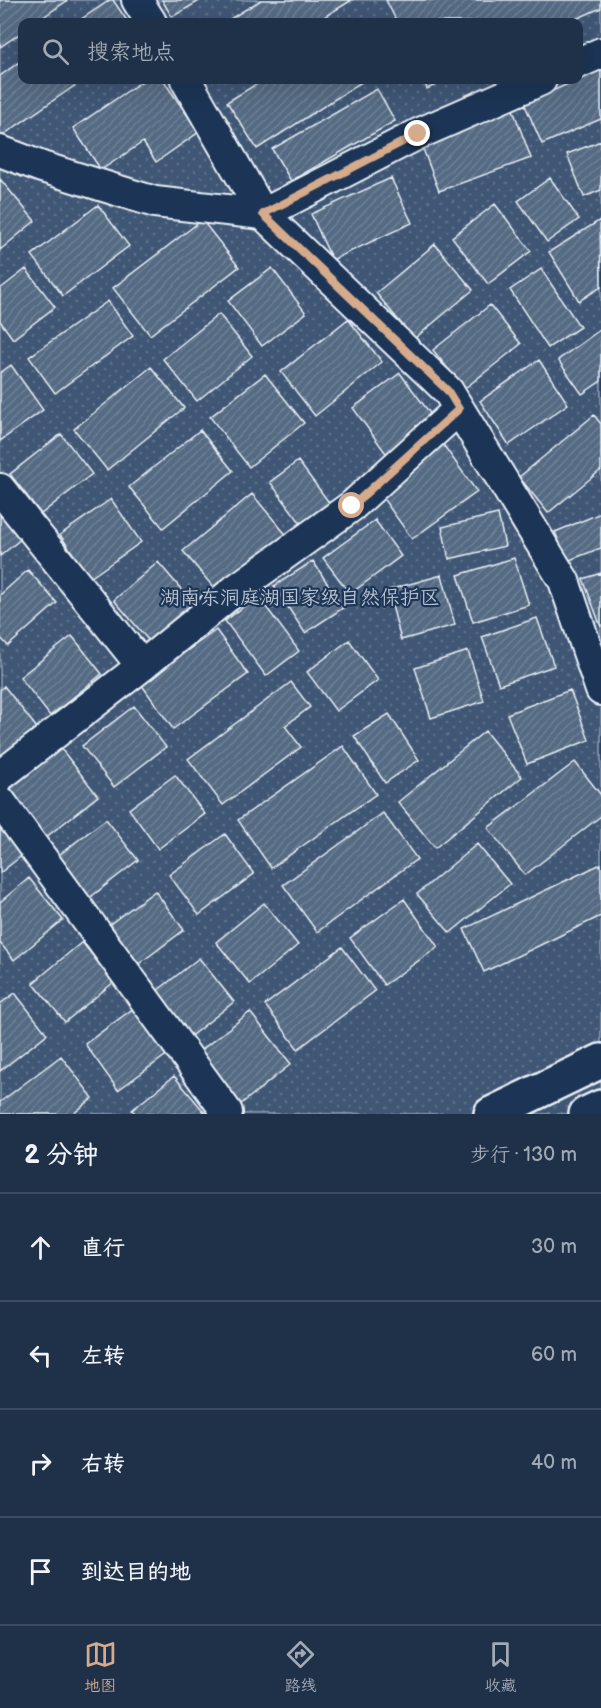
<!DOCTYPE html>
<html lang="zh">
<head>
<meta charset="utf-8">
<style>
  :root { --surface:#1f3049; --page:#2c3c53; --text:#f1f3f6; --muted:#a1a9b4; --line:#3c4b61; --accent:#d6ab8b }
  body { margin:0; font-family:"Balsamiq Sans","LXGW WenKai TC",sans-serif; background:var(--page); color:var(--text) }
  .stop { position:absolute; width:18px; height:18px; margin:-14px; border:4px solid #d6ab8b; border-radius:50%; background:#fff }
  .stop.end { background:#d6ab8b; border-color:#fff; box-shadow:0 2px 6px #0008 }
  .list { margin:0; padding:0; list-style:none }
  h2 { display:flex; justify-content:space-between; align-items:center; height:78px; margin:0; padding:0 24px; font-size:26px }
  h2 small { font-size:20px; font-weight:400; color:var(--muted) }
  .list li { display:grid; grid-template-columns:39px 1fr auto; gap:18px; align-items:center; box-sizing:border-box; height:108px; padding:0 24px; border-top:2px solid var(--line) }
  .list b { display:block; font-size:22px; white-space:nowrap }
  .list em { font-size:20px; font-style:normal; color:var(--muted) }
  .icon { flex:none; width:33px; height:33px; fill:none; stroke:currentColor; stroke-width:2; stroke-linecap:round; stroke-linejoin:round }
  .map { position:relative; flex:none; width:601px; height:1114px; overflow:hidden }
  .search { position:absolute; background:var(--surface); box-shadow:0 6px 24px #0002; left:18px; right:18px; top:18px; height:66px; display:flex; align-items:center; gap:15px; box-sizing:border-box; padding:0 21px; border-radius:12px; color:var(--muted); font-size:22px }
  .sheet { height:510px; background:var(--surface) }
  nav { display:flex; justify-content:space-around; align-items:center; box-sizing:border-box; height:84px; border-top:2px solid var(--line); background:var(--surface); font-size:16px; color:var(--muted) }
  nav a { display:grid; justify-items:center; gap:3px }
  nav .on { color:var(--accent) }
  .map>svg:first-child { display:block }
  .park { fill:url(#park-dots); stroke:#94a4b6; stroke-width:1.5; fill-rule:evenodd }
  .building { fill:url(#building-hatch); stroke:#e8f1f8; stroke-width:1.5 }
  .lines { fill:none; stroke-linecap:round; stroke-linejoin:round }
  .street-casing { stroke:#e8f1f8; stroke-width:34 }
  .primary-casing { stroke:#e8f1f8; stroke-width:38 }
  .street { stroke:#1d3557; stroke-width:30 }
  .primary { stroke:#1d3557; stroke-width:33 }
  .route { stroke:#d6ab8b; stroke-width:8 }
  .labels { text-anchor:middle; stroke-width:4.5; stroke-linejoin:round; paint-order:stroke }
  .park-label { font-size:20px; fill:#b6c3d0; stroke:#1d3557 }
</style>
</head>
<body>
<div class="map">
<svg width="601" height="1114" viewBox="0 0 601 1114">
  <defs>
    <pattern id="park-dots" width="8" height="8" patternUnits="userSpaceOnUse" patternTransform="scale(1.5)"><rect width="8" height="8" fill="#415774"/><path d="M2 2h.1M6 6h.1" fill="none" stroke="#5c7089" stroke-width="1.8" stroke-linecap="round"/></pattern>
    <pattern id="building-hatch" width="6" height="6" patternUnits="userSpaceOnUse" patternTransform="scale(1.5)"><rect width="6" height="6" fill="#556a83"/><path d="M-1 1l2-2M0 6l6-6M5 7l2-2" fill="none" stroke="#6d8095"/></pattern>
  </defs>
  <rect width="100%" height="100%" fill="#294061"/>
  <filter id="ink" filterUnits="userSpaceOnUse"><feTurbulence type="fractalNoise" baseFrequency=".0167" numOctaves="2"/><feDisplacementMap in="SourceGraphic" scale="12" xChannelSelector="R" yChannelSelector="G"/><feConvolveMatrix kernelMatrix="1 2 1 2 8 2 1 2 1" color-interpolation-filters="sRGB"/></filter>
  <g filter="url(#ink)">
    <path class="park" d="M 0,0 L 601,0 L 601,1114 L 0,1114 ZM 22,22 L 578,22 L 578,80 L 22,80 Z"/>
    <path class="building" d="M 0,0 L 68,0 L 36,22 L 22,22 L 22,32 L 0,47 Z
      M 110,0 L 113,0 L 128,22 L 77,22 Z
      M 162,0 L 201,0 L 172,17 Z
      M 261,0 L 352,0 L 316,22 L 225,22 Z
      M 386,0 L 601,0 L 601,8 L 569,22 L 397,22 Z
      M 22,60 L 22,80 L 83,80 L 0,137 L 0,76 Z
      M 601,70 L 601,119 L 542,144 L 524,103 Z
      M 144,80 L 163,80 L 199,132 L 156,162 L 143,142 L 101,170 L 73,128 Z
      M 263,80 L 365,80 L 257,149 L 227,102 Z
      M 423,80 L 447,80 L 427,89 Z
      M 377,89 L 395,121 L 291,181 L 272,149 Z
      M 512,107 L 531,158 L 439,191 L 420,141 Z
      M 601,141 L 601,190 L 584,197 L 567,154 Z
      M 391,178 L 412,223 L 332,260 L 311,214 Z
      M 550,178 L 579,219 L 547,242 L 518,201 Z
      M 0,179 L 35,221 L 0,250 Z
      M 495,204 L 531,251 L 488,284 L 452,237 Z
      M 98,205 L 129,246 L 63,296 L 32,255 Z
      M 202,220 L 239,267 L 150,335 L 113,288 Z
      M 600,220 L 601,287 L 579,301 L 549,252 Z
      M 435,244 L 473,290 L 414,339 L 376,293 Z
      M 272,268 L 306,313 L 262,346 L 228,301 Z
      M 26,269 L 55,307 L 13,339 L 0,321 L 0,289 Z
      M 541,269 L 580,327 L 548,348 L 510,290 Z
      M 108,301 L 133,336 L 55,393 L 29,357 Z
      M 490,305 L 521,344 L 464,389 L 433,350 Z
      M 219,314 L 252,356 L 197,401 L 163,359 Z
      M 348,319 L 382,362 L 315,416 L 281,372 Z
      M 601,329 L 601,381 L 582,394 L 558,360 Z
      M 539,360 L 568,404 L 509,445 L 480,401 Z
      M 11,365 L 43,410 L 0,441 L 0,373 Z
      M 151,367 L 184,408 L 107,470 L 74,429 Z
      M 400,373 L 438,424 L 390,459 L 353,408 Z
      M 265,374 L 304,423 L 249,467 L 210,417 Z
      M 594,415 L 601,424 L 601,470 L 548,513 L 519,477 Z
      M 200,430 L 233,471 L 163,528 L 129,487 Z
      M 61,434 L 92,474 L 41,514 L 10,474 Z
      M 442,443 L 477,492 L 412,539 L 377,490 Z
      M 298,461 L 334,509 L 305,529 L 270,482 Z
      M 252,494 L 288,537 L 219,594 L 183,551 Z
      M 111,499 L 141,542 L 90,578 L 60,535 Z
      M 0,513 L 21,539 L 0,556 Z
      M 601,513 L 601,548 L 567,561 L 555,532 Z
      M 498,514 L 505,546 L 449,559 L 442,527 Z
      M 375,520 L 401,556 L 350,594 L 323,558 Z
      M 514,558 L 529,605 L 473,622 L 458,575 Z
      M 313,561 L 343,608 L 305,633 L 274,586 Z
      M 158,562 L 193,603 L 149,641 L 114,600 Z
      M 28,570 L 57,603 L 8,646 L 0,637 L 0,595 Z
      M 601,573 L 601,627 L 583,579 Z
      M 442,575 L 455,625 L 401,640 L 388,590 Z
      M 258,596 L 299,651 L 266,676 L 225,621 Z
      M 537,618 L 554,666 L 499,685 L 482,637 Z
      M 216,630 L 248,674 L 173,729 L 141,684 Z
      M 72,636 L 102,674 L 50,716 L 20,677 Z
      M 349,640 L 378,680 L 336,711 L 307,672 Z
      M 468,651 L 484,701 L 431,718 L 415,668 Z
      M 291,682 L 310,707 L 285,726 L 301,747 L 223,805 L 188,759 Z
      M 4,686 L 37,728 L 0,758 L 0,690 Z
      M 570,690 L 589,740 L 527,764 L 507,714 Z
      M 134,706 L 166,747 L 114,787 L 82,746 Z
      M 389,714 L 419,760 L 385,783 L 354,736 Z
      M 485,731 L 522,777 L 435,848 L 398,802 Z
      M 59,746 L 98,796 L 45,838 L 6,787 Z
      M 343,746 L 376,794 L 271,868 L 238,820 Z
      M 575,762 L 601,795 L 601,816 L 525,875 L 488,828 Z
      M 175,775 L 205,814 L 158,849 L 129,809 Z
      M 383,813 L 417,859 L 317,932 L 283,885 Z
      M 106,819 L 138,860 L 88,899 L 55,858 Z
      M 0,824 L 24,854 L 0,873 Z
      M 225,834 L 254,874 L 199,915 L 169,875 Z
      M 477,844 L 510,884 L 450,933 L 417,894 Z
      M 601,864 L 601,916 L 484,972 L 464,929 Z
      M 29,878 L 63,920 L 14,960 L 0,943 L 0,902 Z
      M 155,891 L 184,930 L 136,966 L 107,926 Z
      M 404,899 L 438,947 L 384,985 L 350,938 Z
      M 264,903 L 298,945 L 250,984 L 216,942 Z
      M 82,942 L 114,982 L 65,1022 L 33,983 Z
      M 342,947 L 375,991 L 298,1049 L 265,1005 Z
      M 199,958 L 234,1002 L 188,1038 L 153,994 Z
      M 15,993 L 47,1034 L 0,1071 L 0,1004 Z
      M 142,1002 L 176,1048 L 118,1090 L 85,1044 Z
      M 250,1012 L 291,1064 L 241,1104 L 200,1051 Z
      M 61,1056 L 93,1098 L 73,1114 L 0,1114 L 0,1102 Z
      M 174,1076 L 206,1114 L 136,1114 L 132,1110 Z"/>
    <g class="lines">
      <defs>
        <path id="street" d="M 137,0 L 151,22
          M 578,63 L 601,53
          M 186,80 L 263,214 L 448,391 L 564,581 L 601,690
          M 0,151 L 42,167 L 155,202 L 263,214 L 418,134 L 541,80
          M 0,489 L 142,666 L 0,776
          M 142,666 L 235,590 L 352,506 L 459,409
          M 0,801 L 227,1112"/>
        <path id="primary" d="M 491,1114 L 601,1061
          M 586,1114 L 601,1107"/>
      </defs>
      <use href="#street" class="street-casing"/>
      <use href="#primary" class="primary-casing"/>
      <use href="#street" class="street"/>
      <use href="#primary" class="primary"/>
    </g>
  </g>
  <g class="lines" filter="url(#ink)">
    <path class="route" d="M 352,506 L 459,409 L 448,391 L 263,214 L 418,134"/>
  </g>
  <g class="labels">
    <g class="park-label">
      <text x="300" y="604">湖南东洞庭湖国家级自然保护区</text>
    </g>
  </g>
</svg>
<div class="stop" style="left:352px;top:506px"></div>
<div class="stop end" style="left:418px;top:134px"></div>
<div class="search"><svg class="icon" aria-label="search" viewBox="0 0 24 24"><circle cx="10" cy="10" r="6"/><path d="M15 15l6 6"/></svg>搜索地点</div>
</div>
<section class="sheet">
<h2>2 分钟<small>步行 · 130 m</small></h2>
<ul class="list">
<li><svg class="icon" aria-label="ahead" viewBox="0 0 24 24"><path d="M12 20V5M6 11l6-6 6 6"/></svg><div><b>直行</b></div><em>30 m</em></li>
<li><svg class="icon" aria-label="left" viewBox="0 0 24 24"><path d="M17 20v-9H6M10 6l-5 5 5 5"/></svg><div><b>左转</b></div><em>60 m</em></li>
<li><svg class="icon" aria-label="right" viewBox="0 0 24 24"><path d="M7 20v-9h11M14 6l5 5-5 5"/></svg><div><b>右转</b></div><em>40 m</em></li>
<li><svg class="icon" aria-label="arrive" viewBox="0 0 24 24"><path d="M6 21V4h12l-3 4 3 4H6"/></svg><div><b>到达目的地</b></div></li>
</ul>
</section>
<nav>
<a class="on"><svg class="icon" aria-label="map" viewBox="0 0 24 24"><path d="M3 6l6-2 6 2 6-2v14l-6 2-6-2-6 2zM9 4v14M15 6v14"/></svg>地图</a>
<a><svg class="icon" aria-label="directions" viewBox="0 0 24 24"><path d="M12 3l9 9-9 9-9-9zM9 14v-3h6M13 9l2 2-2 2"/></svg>路线</a>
<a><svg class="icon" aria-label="saved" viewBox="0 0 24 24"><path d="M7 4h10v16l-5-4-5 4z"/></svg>收藏</a>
</nav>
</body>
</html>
